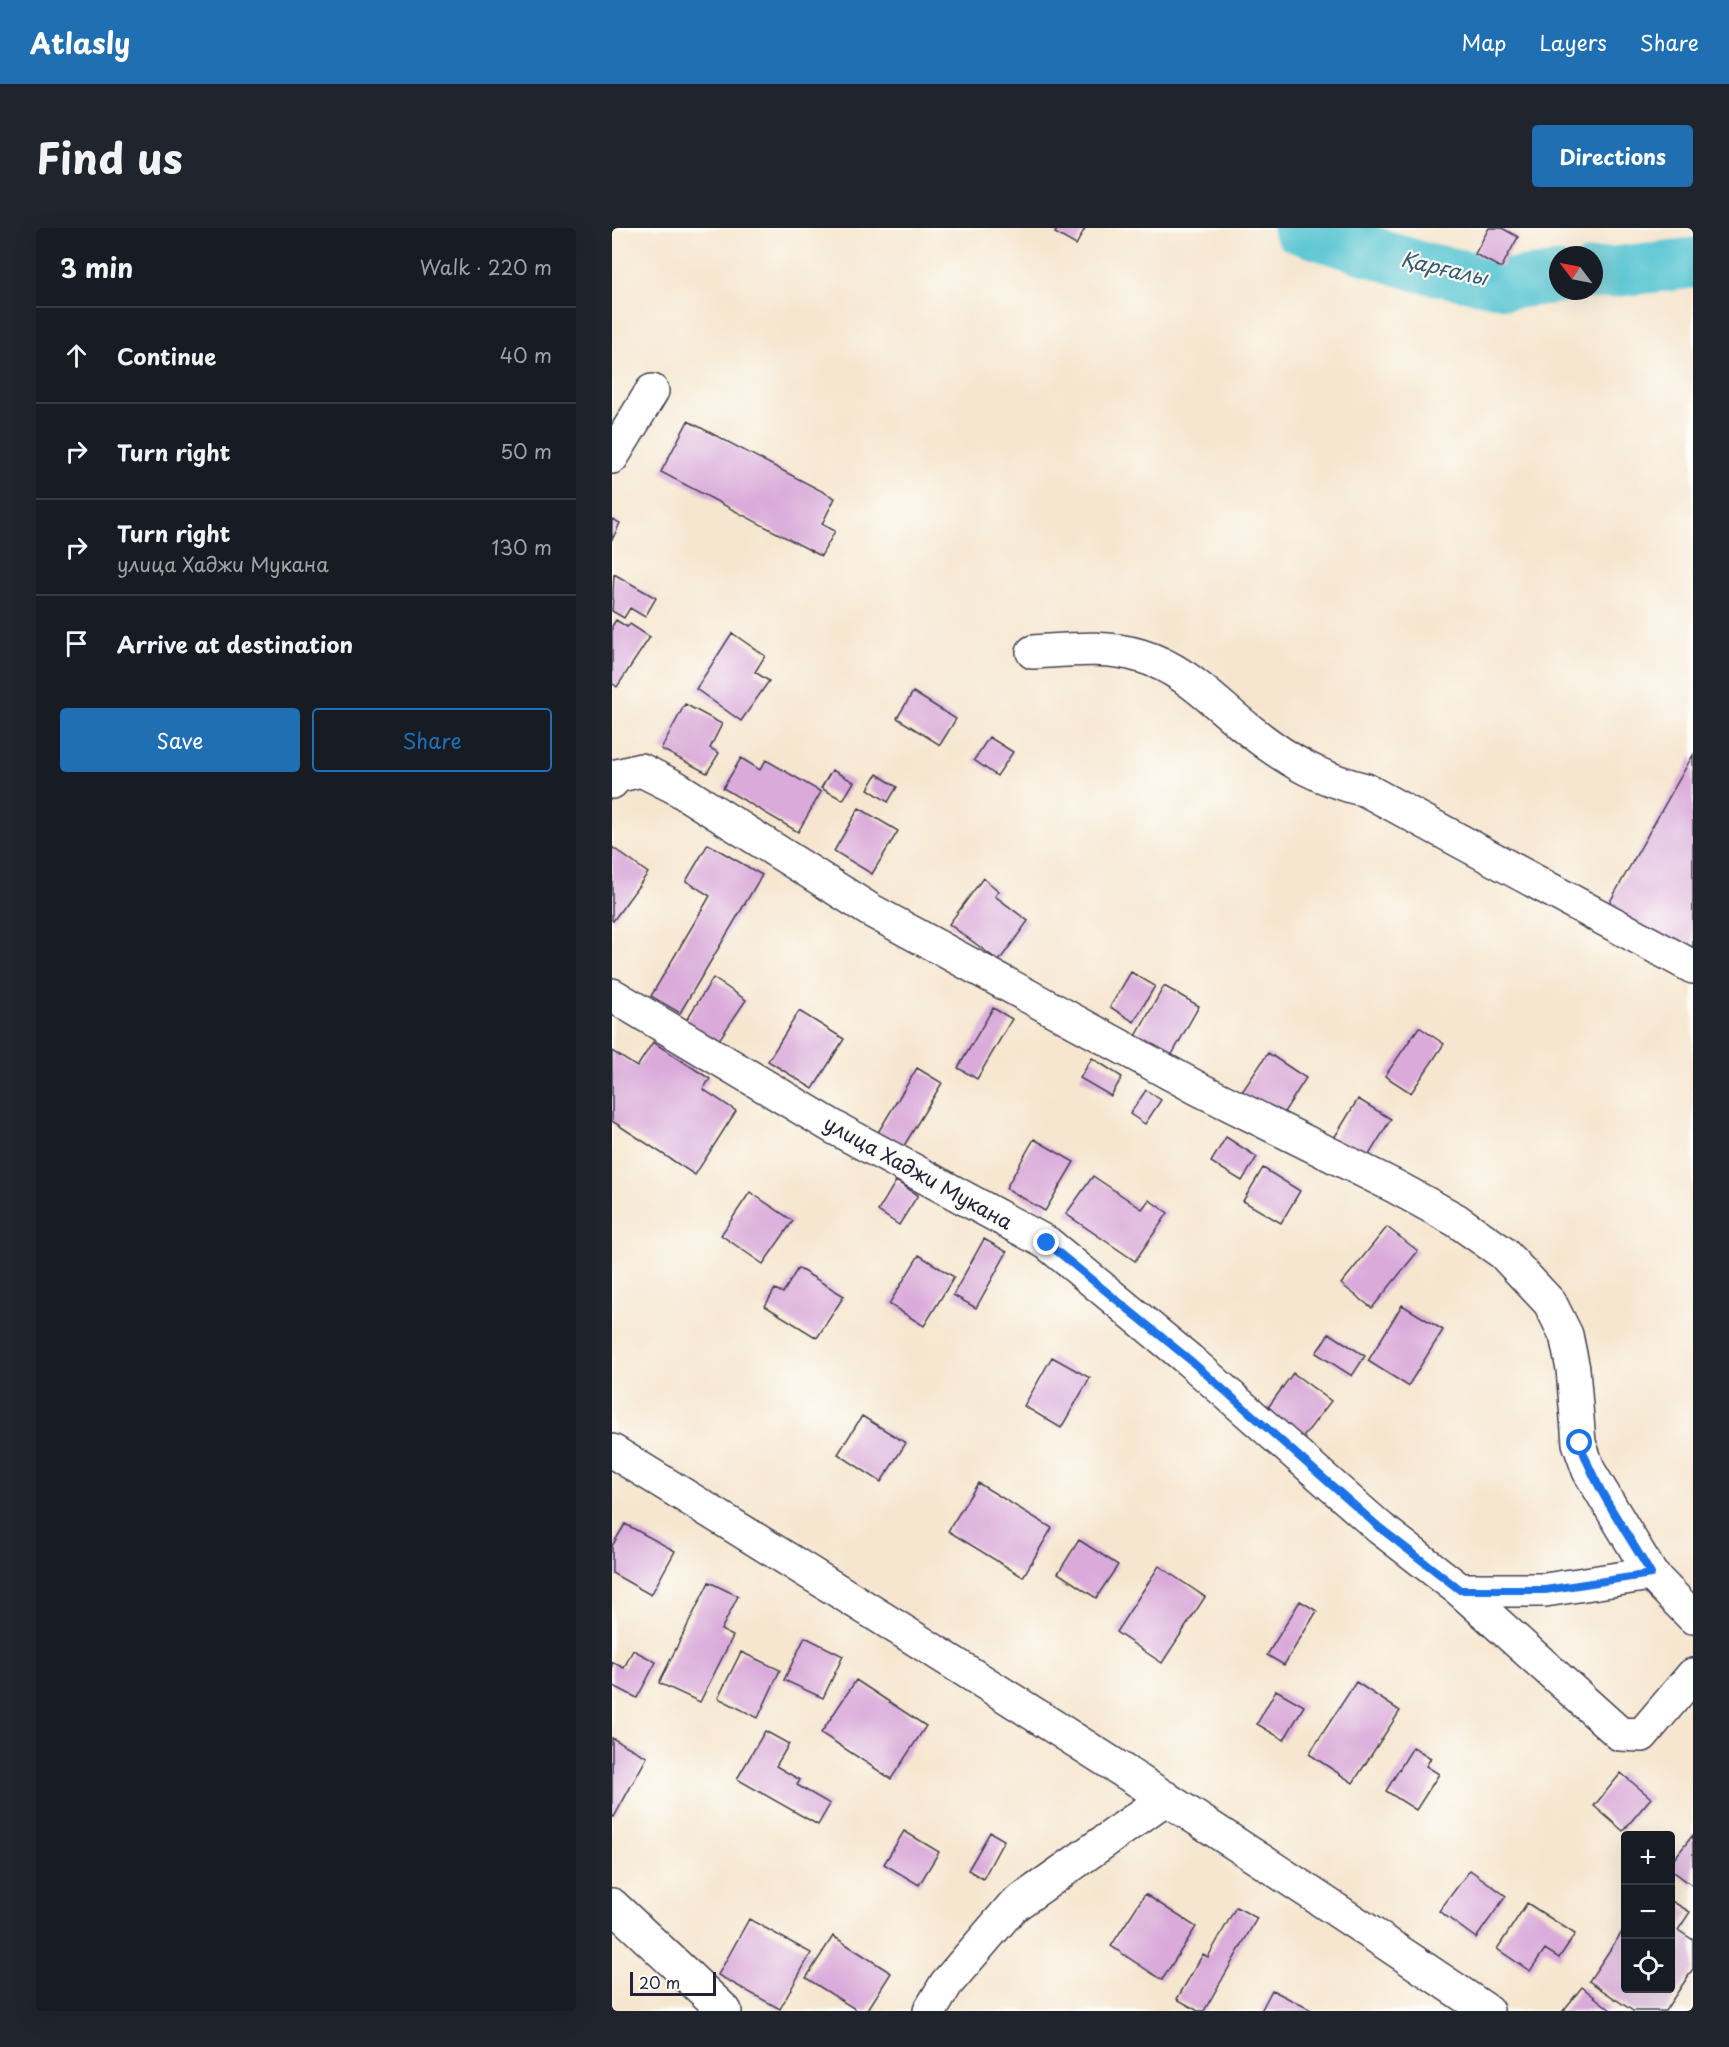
<!DOCTYPE html>
<html lang="en">
<head>
<meta charset="utf-8">
<style>
  :root { --surface:#171b24; --page:#20242c; --text:#f1f3f6; --muted:#9ea1a6; --line:#363941; --accent:#1f6fb2 }
  body { margin:0; font-family:"Playpen Sans",sans-serif; background:var(--page); color:var(--text) }
  .controls { position:absolute; right:18px; bottom:18px; display:grid; overflow:hidden; border-radius:6px; box-shadow:0 6px 24px #0002 }
  .controls button { width:54px; height:54px; display:grid; place-items:center; padding:0; border:0; border-bottom:2px solid var(--line); background:var(--surface); color:var(--text); font:30px sans-serif }
  .compass { position:absolute; left:937px; top:18px; width:54px; height:54px; border-radius:50%; background:var(--surface); box-shadow:0 6px 24px #0002; rotate:302deg }
  .scale { position:absolute; left:18px; bottom:15px; width:86px; box-sizing:border-box; padding-left:6px; border:3px solid #22223b; border-top:0; font-size:16px; line-height:21px; white-space:nowrap; color:#22223b; -webkit-text-stroke:4px #fdfcf7; paint-order:stroke }
  .stop { position:absolute; width:18px; height:18px; margin:-14px; border:4px solid #1a73e8; border-radius:50%; background:#fff }
  .stop.end { background:#1a73e8; border-color:#fff; box-shadow:0 2px 6px #0008 }
  .list { margin:0; padding:0; list-style:none }
  h2 { display:flex; justify-content:space-between; align-items:center; height:78px; margin:0; padding:0 24px; font-size:26px }
  h2 small { font-size:20px; font-weight:400; color:var(--muted) }
  .list li { display:grid; grid-template-columns:39px 1fr auto; gap:18px; align-items:center; box-sizing:border-box; height:96px; padding:0 24px; border-top:2px solid var(--line) }
  .list b { display:block; font-size:22px; white-space:nowrap }
  .list p { margin:0; font-size:20px; white-space:nowrap; color:var(--muted) }
  .list em { font-size:20px; font-style:normal; color:var(--muted) }
  .actions { display:flex; gap:12px; padding:18px 24px }
  .actions a { flex:1; padding:14px 0; border:2px solid var(--accent); border-radius:6px; text-align:center; font-size:21px; color:var(--accent) }
  .actions .main { background:var(--accent); color:#fff }
  .icon { flex:none; width:33px; height:33px; fill:none; stroke:currentColor; stroke-width:2; stroke-linecap:round; stroke-linejoin:round }
  .map { position:relative; flex:none; width:1081px; height:1783px; overflow:hidden; border-radius:6px }
  header { display:flex; align-items:center; gap:36px; box-sizing:border-box; height:84px; padding:0 30px; background:var(--accent); color:#fff }
  header strong { font-size:28px }
  nav { display:flex; gap:33px; margin-inline-start:auto; font-size:21px }
  .intro { display:flex; align-items:center; justify-content:space-between; box-sizing:border-box; height:144px; padding:0 36px }
  h1 { margin:0; font-size:42px }
  .button { padding:15px 27px; border-radius:6px; background:var(--accent); color:#fff; font-size:21px; font-weight:700 }
  main { display:flex; gap:36px; padding:0 36px }
  aside { flex:1; background:var(--surface); border-radius:6px; box-shadow:0 6px 24px #0002 }
  .map>svg:first-child { display:block }
  .lines { fill:none; stroke-linecap:round; stroke-linejoin:round }
  .river { stroke:#5ac6d3; stroke-width:51 }
  .building { fill:#daabda }
  .minor-casing { stroke:#423f51; stroke-width:36 }
  .minor { stroke:#fff; stroke-width:33 }
  .route { stroke:#1a73e8; stroke-width:8 }
  .labels { text-anchor:middle; stroke-width:4.5; stroke-linejoin:round; paint-order:stroke }
  .street-label { font-size:20px; fill:#22223b; stroke:#fdfcf7 }
  .water-label { font-size:21px; font-style:italic; fill:#365b70; stroke:#fdfcf7 }
</style>
</head>
<body>
<header>
<strong>Atlasly</strong>
<nav><a>Map</a><a>Layers</a><a>Share</a></nav>
</header>
<div class="intro"><h1>Find us</h1><a class="button">Directions</a></div>
<main>
<aside>
<h2>3 min<small>Walk · 220 m</small></h2>
<ul class="list">
<li><svg class="icon" aria-label="ahead" viewBox="0 0 24 24"><path d="M12 20V5M6 11l6-6 6 6"/></svg><div><b>Continue</b></div><em>40 m</em></li>
<li><svg class="icon" aria-label="right" viewBox="0 0 24 24"><path d="M7 20v-9h11M14 6l5 5-5 5"/></svg><div><b>Turn right</b></div><em>50 m</em></li>
<li><svg class="icon" aria-label="right" viewBox="0 0 24 24"><path d="M7 20v-9h11M14 6l5 5-5 5"/></svg><div><b>Turn right</b><p>улица Хаджи Мукана</p></div><em>130 m</em></li>
<li><svg class="icon" aria-label="arrive" viewBox="0 0 24 24"><path d="M6 21V4h12l-3 4 3 4H6"/></svg><div><b>Arrive at destination</b></div></li>
</ul>
<div class="actions"><a class="main">Save</a><a>Share</a></div>
</aside>
<div class="map">
<svg width="1081" height="1783" viewBox="0 0 1081 1783">
  <rect width="100%" height="100%" fill="#fdfcf7"/>
  <filter id="ink" filterUnits="userSpaceOnUse"><feTurbulence type="fractalNoise" baseFrequency=".0167" numOctaves="2"/><feDisplacementMap in="SourceGraphic" scale="12" xChannelSelector="R" yChannelSelector="G"/><feConvolveMatrix kernelMatrix="1 2 1 2 8 2 1 2 1" color-interpolation-filters="sRGB"/></filter>
  <filter id="wash" filterUnits="userSpaceOnUse"><feTurbulence type="fractalNoise" baseFrequency=".008" numOctaves="4" result="noise"/><feDisplacementMap in="SourceGraphic" scale="24" xChannelSelector="R" yChannelSelector="G"/><feGaussianBlur stdDeviation="1.35" result="paint"/><feColorMatrix in="noise" values="0 0 0 0 0 0 0 0 0 0 0 0 0 0 0 0 0 1.4 0 .05"/><feComposite in="paint" operator="in"/></filter>
  <g filter="url(#wash)">
    <rect width="100%" height="100%" fill="#f6e6cf"/>
    <g class="lines">
      <path class="river" d="M 686,0 L 808,39 L 898,56 L 946,50
        M 982,46 L 1081,35"/>
    </g>
    <g id="blocks">
      <path class="building" d="M 446,0 L 473,0 L 464,17 L 443,5 Z
        M 877,0 L 890,0 L 906,9 L 889,40 L 863,26 Z
        M 76,193 L 223,270 L 210,296 L 223,303 L 209,328 L 49,244 Z
        M 0,291 L 8,295 L 0,312 Z
        M 2,346 L 44,370 L 33,389 L 18,380 L 12,390 L 0,383 Z
        M 4,392 L 15,399 L 18,396 L 38,409 L 5,459 L 0,455 L 0,398 Z
        M 120,405 L 153,428 L 143,444 L 157,453 L 129,493 L 84,461 Z
        M 301,464 L 344,491 L 328,517 L 285,490 Z
        M 73,476 L 110,496 L 98,520 L 107,525 L 95,545 L 49,521 Z
        M 377,509 L 401,524 L 385,548 L 362,532 Z
        M 1081,527 L 1081,727 L 995,679 Z
        M 129,530 L 148,542 L 154,532 L 209,564 L 186,604 L 111,560 Z
        M 220,542 L 242,554 L 231,572 L 209,560 Z
        M 265,546 L 285,559 L 276,574 L 256,561 Z
        M 247,580 L 286,603 L 260,646 L 222,623 Z
        M 96,616 L 150,647 L 68,785 L 39,768 L 98,668 L 74,653 Z
        M 0,619 L 36,645 L 1,693 L 0,692 Z
        M 371,650 L 387,663 L 383,668 L 416,693 L 387,733 L 337,696 Z
        M 519,744 L 543,758 L 522,794 L 498,779 Z
        M 101,750 L 134,772 L 105,815 L 73,794 Z
        M 552,758 L 587,778 L 558,830 L 523,810 Z
        M 381,780 L 400,791 L 365,851 L 346,840 Z
        M 187,783 L 232,811 L 201,861 L 156,833 Z
        M 807,799 L 832,816 L 799,865 L 773,848 Z
        M 41,814 L 98,851 L 91,861 L 124,883 L 83,947 L 0,893 L 0,823 L 25,839 Z
        M 656,825 L 694,850 L 667,892 L 628,867 Z
        M 480,830 L 510,849 L 499,868 L 468,850 Z
        M 305,840 L 330,855 L 290,921 L 265,906 Z
        M 534,862 L 549,872 L 533,896 L 518,886 Z
        M 746,871 L 779,891 L 752,935 L 719,915 Z
        M 614,909 L 645,929 L 630,953 L 599,934 Z
        M 422,911 L 462,934 L 433,983 L 394,960 Z
        M 651,940 L 688,963 L 669,995 L 631,973 Z
        M 481,948 L 530,981 L 537,972 L 556,985 L 523,1033 L 454,986 Z
        M 284,953 L 306,967 L 287,997 L 266,983 Z
        M 138,964 L 181,993 L 151,1036 L 109,1007 Z
        M 775,999 L 806,1023 L 760,1080 L 729,1056 Z
        M 372,1011 L 395,1024 L 364,1080 L 341,1067 Z
        M 307,1027 L 342,1049 L 312,1098 L 277,1076 Z
        M 186,1040 L 232,1068 L 205,1110 L 153,1078 L 163,1061 L 171,1065 Z
        M 790,1077 L 831,1102 L 796,1158 L 756,1133 Z
        M 717,1105 L 753,1128 L 740,1148 L 704,1125 Z
        M 440,1129 L 478,1150 L 449,1200 L 412,1178 Z
        M 681,1145 L 719,1173 L 689,1212 L 652,1185 Z
        M 250,1188 L 294,1215 L 269,1254 L 226,1226 Z
        M 366,1255 L 440,1300 L 411,1349 L 336,1303 Z
        M 13,1296 L 63,1323 L 39,1367 L 0,1345 L 0,1318 Z
        M 467,1312 L 506,1337 L 484,1370 L 446,1345 Z
        M 547,1338 L 593,1369 L 550,1435 L 504,1404 Z
        M 97,1354 L 126,1368 L 109,1402 L 121,1408 L 88,1474 L 47,1455 Z
        M 688,1373 L 705,1383 L 672,1437 L 655,1427 Z
        M 193,1409 L 231,1428 L 211,1470 L 172,1452 Z
        M 21,1422 L 44,1434 L 25,1470 L 0,1457 L 0,1434 L 12,1440 Z
        M 129,1424 L 168,1442 L 146,1490 L 106,1470 Z
        M 244,1452 L 314,1498 L 279,1551 L 209,1505 Z
        M 744,1454 L 788,1483 L 741,1555 L 697,1526 Z
        M 664,1462 L 692,1478 L 672,1512 L 645,1496 Z
        M 153,1503 L 177,1516 L 164,1538 L 188,1552 L 185,1557 L 218,1576 L 206,1597 L 125,1551 Z
        M 0,1510 L 35,1529 L 2,1589 L 0,1588 Z
        M 801,1519 L 819,1530 L 814,1538 L 827,1546 L 804,1582 L 774,1563 Z
        M 1009,1545 L 1039,1570 L 1011,1603 L 982,1578 Z
        M 292,1603 L 327,1624 L 307,1657 L 272,1636 Z
        M 378,1604 L 392,1612 L 371,1651 L 356,1642 Z
        M 1081,1607 L 1081,1658 L 1058,1641 L 1058,1636 Z
        M 858,1642 L 894,1668 L 864,1710 L 827,1683 Z
        M 533,1666 L 584,1699 L 550,1752 L 499,1718 Z
        M 1058,1672 L 1078,1684 L 1066,1702 L 1081,1712 L 1081,1741 L 1053,1783 L 1021,1783 L 977,1753 L 1014,1698 L 1014,1760 L 1058,1760 Z
        M 915,1675 L 963,1706 L 947,1730 L 933,1721 L 918,1743 L 885,1721 Z
        M 624,1679 L 645,1690 L 592,1783 L 586,1783 L 565,1771 L 591,1726 L 596,1729 Z
        M 137,1691 L 199,1725 L 168,1781 L 106,1747 Z
        M 221,1708 L 279,1745 L 255,1783 L 246,1783 L 194,1750 Z
        M 970,1759 L 1000,1783 L 951,1783 Z
        M 660,1762 L 701,1783 L 649,1783 Z"/>
    </g>
  </g>
  <g filter="url(#ink)">
    <use href="#blocks" fill-opacity="0" stroke="#423f51" stroke-width="1.5"/>
    <g class="lines">
      <defs>
        <path id="minor" d="M 0,229 L 40,163
          M 421,424 C 456,422 494,417 529,428 C 574,441 605,478 641,505 C 678,534 708,551 754,562 L 1081,739
          M 0,554 L 5,548 L 29,542 L 63,559 L 258,682 L 587,861 L 784,959 L 844,992 L 891,1025 L 938,1075 L 954,1107 L 961,1141 L 967,1215 L 977,1243 L 1039,1346
          M 0,767 L 223,900 L 435,1015 L 577,1132 L 768,1300 L 848,1362 L 1008,1506 L 1030,1507 L 1081,1447
          M 0,1223 C 295,1404 588,1588 875,1783
          M 848,1362 L 933,1362 L 1039,1346 L 1081,1389
          M 0,1677 L 113,1783
          M 318,1783 L 334,1756 L 400,1679 L 554,1570"/>
      </defs>
      <use href="#minor" class="minor-casing"/>
      <use href="#minor" class="minor"/>
    </g>
  </g>
  <g class="lines" filter="url(#ink)">
    <path class="route" d="M 435,1015 L 578,1132 L 768,1300 L 848,1362 L 933,1362 L 1039,1346 C 1014,1302 984,1263 968,1215"/>
  </g>
  <g class="labels">
    <g class="street-label">
      <text transform="translate(306 945) rotate(29)" y="7">улица Хаджи Мукана</text>
    </g>
    <g class="water-label">
      <text transform="translate(832 41) rotate(13)" y="7">Қарғалы</text>
    </g>
  </g>
</svg>
<div class="controls">
<button>+</button>
<button>−</button>
<button><svg class="icon" aria-label="locate" viewBox="0 0 24 24"><circle cx="12" cy="12" r="6"/><path d="M12 2v4M12 18v4M2 12h4M18 12h4"/></svg></button>
</div>
<svg class="compass" viewBox="-18 -18 36 36"><path d="M0-13l5 13h-10z" fill="#e53935"/><path d="M0 13l5-13h-10z" fill="#9ea1a6"/></svg>
<div class="scale">20 m</div>
<div class="stop" style="left:968px;top:1215px"></div>
<div class="stop end" style="left:435px;top:1015px"></div>
</div>
</main>
</body>
</html>
